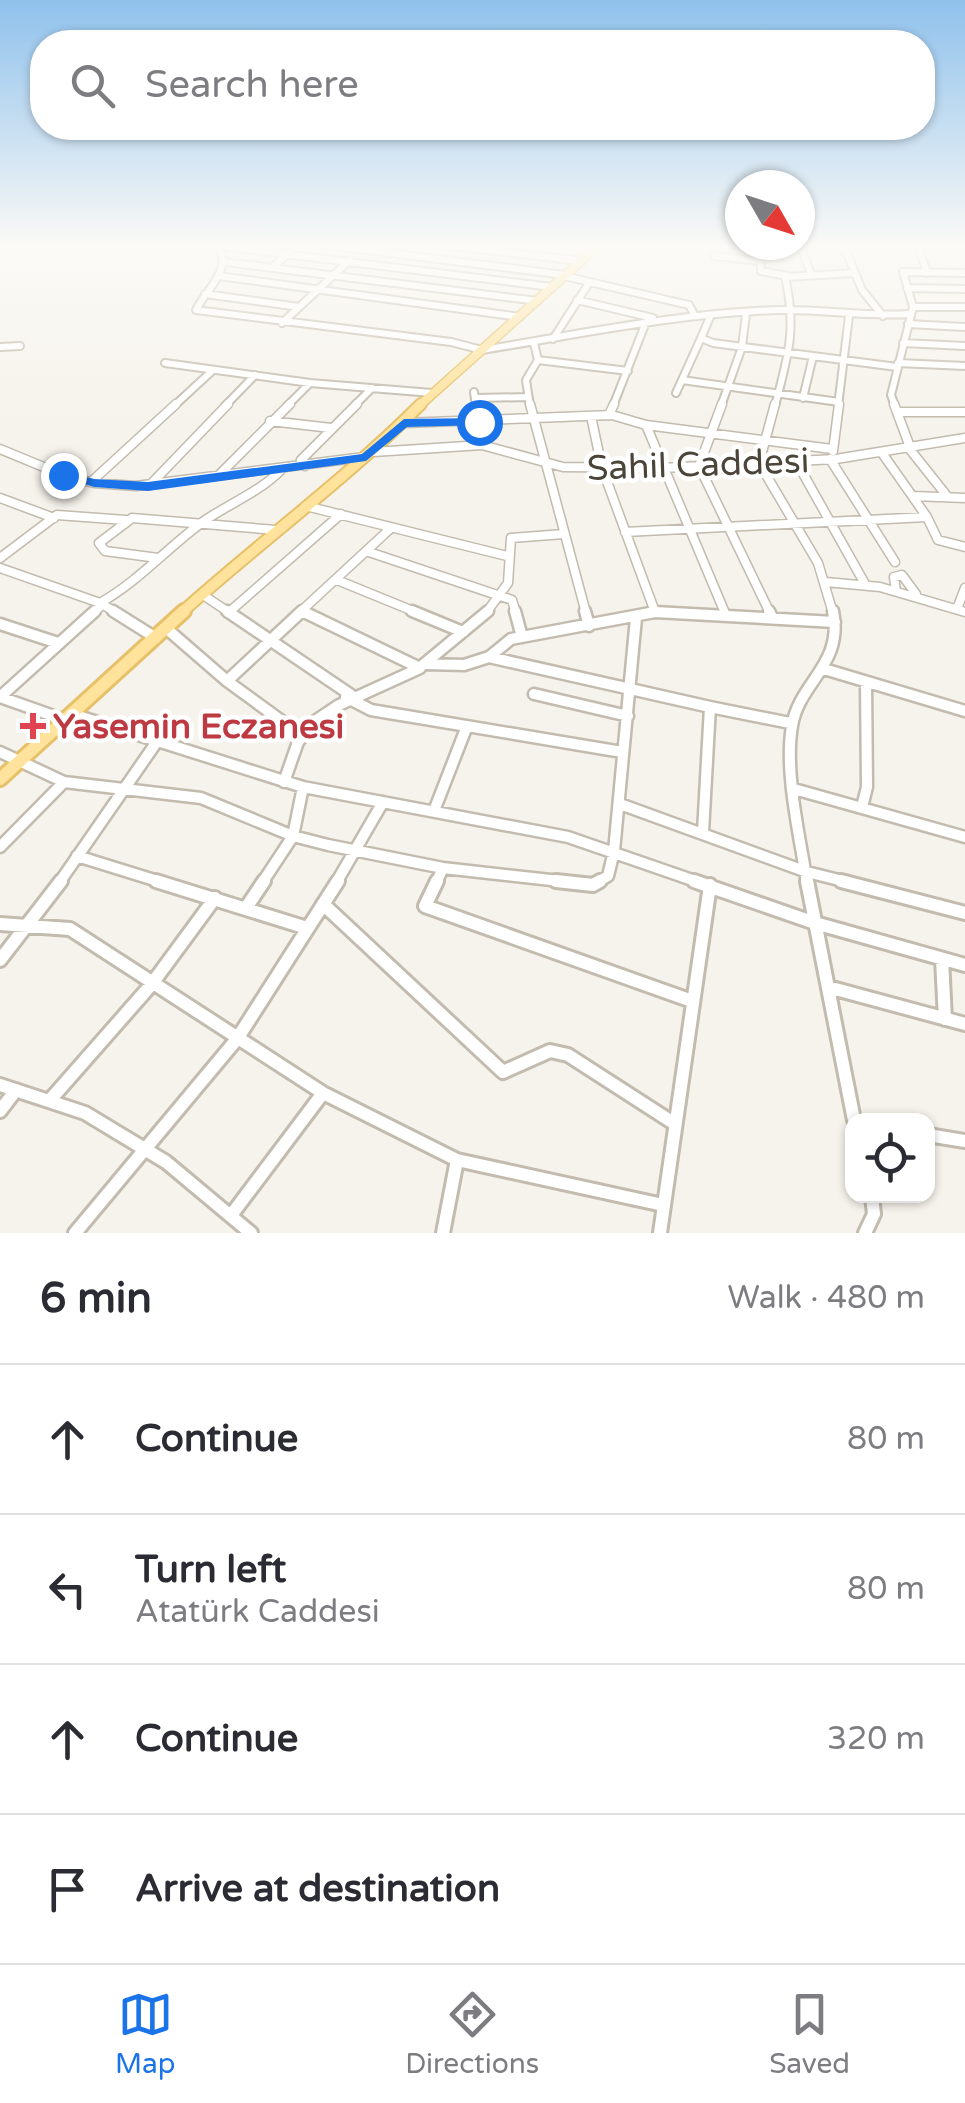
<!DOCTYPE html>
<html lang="en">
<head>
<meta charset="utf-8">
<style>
  :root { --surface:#fff; --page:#f2f2f3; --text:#2b2b33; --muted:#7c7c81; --line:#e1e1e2; --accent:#1a73e8 }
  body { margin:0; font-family:"Varela Round",sans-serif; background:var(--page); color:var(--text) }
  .controls { position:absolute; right:30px; bottom:30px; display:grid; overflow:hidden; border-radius:20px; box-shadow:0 2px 8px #0004 }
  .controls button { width:90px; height:90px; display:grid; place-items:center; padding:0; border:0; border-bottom:2px solid var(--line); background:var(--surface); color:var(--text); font:50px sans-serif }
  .compass { position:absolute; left:725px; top:170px; width:90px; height:90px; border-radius:50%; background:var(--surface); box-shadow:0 2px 8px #0004; rotate:129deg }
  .stop { position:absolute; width:30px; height:30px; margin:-22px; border:8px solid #1a73e8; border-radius:50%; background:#fff }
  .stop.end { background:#1a73e8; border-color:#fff; box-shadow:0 2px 10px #0008 }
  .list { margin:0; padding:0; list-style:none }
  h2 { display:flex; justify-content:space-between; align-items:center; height:130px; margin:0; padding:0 40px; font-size:42px }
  h2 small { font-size:32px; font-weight:400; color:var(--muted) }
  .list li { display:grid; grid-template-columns:65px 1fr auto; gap:30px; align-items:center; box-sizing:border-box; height:150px; padding:0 40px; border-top:2px solid var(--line) }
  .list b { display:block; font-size:38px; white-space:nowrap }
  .list p { margin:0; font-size:32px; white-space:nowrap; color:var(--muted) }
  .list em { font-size:32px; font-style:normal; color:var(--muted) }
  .icon { flex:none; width:55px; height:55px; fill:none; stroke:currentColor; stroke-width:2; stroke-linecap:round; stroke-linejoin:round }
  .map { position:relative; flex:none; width:965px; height:1233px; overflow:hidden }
  .search { position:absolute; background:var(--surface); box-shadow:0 2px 8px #0004; left:30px; right:30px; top:30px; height:110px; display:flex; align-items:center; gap:25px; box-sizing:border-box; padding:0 35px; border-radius:40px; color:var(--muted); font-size:38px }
  .sheet { height:730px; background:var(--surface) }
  nav { display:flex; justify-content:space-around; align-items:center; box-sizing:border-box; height:140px; border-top:2px solid var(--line); background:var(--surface); font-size:28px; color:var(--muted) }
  nav a { display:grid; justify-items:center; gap:5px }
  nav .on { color:var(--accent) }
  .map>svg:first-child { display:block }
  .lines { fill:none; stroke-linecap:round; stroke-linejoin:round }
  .minor-far3-casing { stroke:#c2bbae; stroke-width:10 }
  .minor-far2-casing { stroke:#c2bbae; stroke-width:11 }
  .minor-far1-casing { stroke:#c2bbae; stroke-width:15 }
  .minor-casing { stroke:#c2bbae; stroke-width:18 }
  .major-far2-casing { stroke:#e6c16a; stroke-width:11 }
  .major-far1-casing { stroke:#e6c16a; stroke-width:14 }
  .major-casing { stroke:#e6c16a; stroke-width:18 }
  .minor-far3 { stroke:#fff; stroke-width:6 }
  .minor-far2 { stroke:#fff; stroke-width:8 }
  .minor-far1 { stroke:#fff; stroke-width:10 }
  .minor { stroke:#fff; stroke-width:12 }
  .major-far2 { stroke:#ffe39c; stroke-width:8 }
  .major-far1 { stroke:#ffe39c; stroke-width:10 }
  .major { stroke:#ffe39c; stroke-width:12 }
  .route { fill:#1a73e8 }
  .health-dot { fill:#e0444e; stroke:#fff; stroke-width:4 }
  .labels { text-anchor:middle; stroke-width:9; stroke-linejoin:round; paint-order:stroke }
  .street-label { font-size:35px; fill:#4b4439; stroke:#fff }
  .health-label { font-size:35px; font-weight:bold; fill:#be3a42; stroke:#fff; text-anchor:start }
</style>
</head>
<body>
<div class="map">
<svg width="965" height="1233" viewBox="0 0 965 1233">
  <rect width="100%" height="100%" fill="#f6f3ec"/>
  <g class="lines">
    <defs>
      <path id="minor-far3" d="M 218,245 C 233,270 207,288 196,310 L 451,342 L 482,350 C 580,334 679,313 779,310 C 823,309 865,317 909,314
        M 326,245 L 565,275
        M 441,245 L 582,261
        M 759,245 L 761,271 L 787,276
        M 800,245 L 811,274
        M 839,245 L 847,253 L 862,290 L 883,316
        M 918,245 L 927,273
        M 220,246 L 552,287
        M 0,247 L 5,245
        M 714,256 L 760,261
        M 225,262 L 538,301
        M 273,267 L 297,245
        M 219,276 L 520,317
        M 564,276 L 689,305 L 695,316
        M 907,288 L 965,289
        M 205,294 L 299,307
        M 577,300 L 653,318
        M 913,307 L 965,307
        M 710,317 L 701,338 L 713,343 L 897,367
        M 282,323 L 350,260
        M 908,324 L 965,327
        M 553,339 L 589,283
        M 903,343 L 965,346
        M 0,347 L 20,346
        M 538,360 L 628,371
        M 165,363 L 310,383 L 432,393
        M 898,363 L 965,366
        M 682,380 L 839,402
        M 474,392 L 476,406
        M 676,393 L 701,338
        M 475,398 L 528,397
        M 803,398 L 813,356
        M 174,406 L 213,370
        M 225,406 L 255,375
        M 287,406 L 310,383
        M 354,406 L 372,388
        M 530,406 L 526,380 L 538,360 L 534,343
        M 613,406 L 646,322
        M 721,406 L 742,347 L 746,314
        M 775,406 C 788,356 797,329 785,277 L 855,273
        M 838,406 L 849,316
        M 895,406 L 891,395 L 913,307 L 903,272 L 965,273"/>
      <path id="minor-far2" d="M 476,404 L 482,445
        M 530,404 L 586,613
        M 722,404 L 699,466 L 770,613
        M 775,404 L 759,463 L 818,563 L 833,613
        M 894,404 L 910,447
        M 898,412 L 965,412
        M 609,415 L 614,404
        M 591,416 L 602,468 L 655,612
        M 270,421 L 331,428
        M 404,423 L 612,415 L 646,425 L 832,449
        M 646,425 L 725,613
        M 908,447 L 947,496
        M 0,449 L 63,475 L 94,483 L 136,486 L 364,457
        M 833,451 L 839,404
        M 373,452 L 482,445 L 563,467 L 662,468 L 836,459 L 965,438
        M 882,453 L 927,517 L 938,540 L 965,547
        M 830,459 L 895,562
        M 796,461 L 865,584
        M 305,466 L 301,460 L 357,404
        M 219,475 L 290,404
        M 91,482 L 176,404
        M 150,485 L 228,404
        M 913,496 L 965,498
        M 0,498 L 54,518
        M 306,506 L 507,556
        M 625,532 L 927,517
        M 366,551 L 512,600 L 516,613
        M 0,558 L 57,515 L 126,520
        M 158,558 L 105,551 L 99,543 L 132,518 L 276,530
        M 0,568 L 100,603 C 139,581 168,547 204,521 C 230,503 260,492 282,469
        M 337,580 L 418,613
        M 826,582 L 880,587 L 965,612
        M 896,591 L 894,577 L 902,575 L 916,594
        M 203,595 L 230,613
        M 100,603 L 117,613
        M 957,609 L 965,588
        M 93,613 L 102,605
        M 228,613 L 341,514
        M 299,613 L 391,528
        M 486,613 L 508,583 L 511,538 L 564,534
        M 647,613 L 682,613"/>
      <path id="minor-far1" d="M 113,611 L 156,638
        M 227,611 L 351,695
        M 412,611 L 463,632
        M 515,611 L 522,637
        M 585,611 L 589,626
        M 769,611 L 772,617
        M 304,612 L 420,668
        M 0,624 L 58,643
        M 167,629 L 227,681 L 301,735
        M 489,657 L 710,707 L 703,832
        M 426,664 L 464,665 L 489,657 L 511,639 L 655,612 L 835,622
        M 824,669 L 965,711
        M 227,681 L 302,611
        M 534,694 L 628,716
        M 0,697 L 95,611
        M 0,697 L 65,720
        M 346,697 L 371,710 L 622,752
        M 710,707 L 790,723
        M 72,714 L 303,787 L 568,837 L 701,883
        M 0,752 L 64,782 L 201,798 L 293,836 L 328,845 L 443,868 L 578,883
        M 284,782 L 298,742 L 315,721 L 339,705 L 418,669 L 488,611
        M 794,789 L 965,837
        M 620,804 L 807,872 L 851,883
        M 862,807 L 867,787 L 866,682
        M 434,811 L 467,726
        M 0,847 L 64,782
        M 77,856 L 164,883
        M 59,883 L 156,743
        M 262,883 L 293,836 L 303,787
        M 336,883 L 383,802
        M 436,883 L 443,868
        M 596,883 L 608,876 L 614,851 L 636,618
        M 807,883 C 800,837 784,772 792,726 C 799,682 844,665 833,611"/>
      <path id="minor" d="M 156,881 L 307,928
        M 437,881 L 425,906 L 692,1001
        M 556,881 L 593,885 L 600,881
        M 694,881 L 815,923 L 965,965
        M 807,881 L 854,1120
        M 841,881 L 965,913
        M 323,904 L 503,1072 L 550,1051 L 568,1055 L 675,1124
        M 246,908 L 264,881
        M 0,924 L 70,929 L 323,1093 L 457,1160 L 663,1205
        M 942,959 L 945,1019
        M 0,960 L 61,881
        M 828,987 L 965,1024
        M 0,1085 L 85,1113 L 166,1162 L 251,1233
        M 50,1100 L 151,985 L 215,898
        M 0,1111 L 16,1090
        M 928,1135 L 965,1141
        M 232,1214 L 323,1093
        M 75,1233 L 237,1039 L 338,881
        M 443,1233 L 457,1160
        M 660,1233 L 710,885
        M 865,1233 L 874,1214 L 872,1196"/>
      <path id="major-far2" d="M 419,406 L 599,245"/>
      <path id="major-far1" d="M 181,613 C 260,542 346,479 421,404"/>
      <path id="major" d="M 0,779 L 184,611"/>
    </defs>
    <use href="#minor-far3" class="minor-far3-casing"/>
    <use href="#minor-far2" class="minor-far2-casing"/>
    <use href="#minor-far1" class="minor-far1-casing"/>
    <use href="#minor" class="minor-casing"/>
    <use href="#major-far2" class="major-far2-casing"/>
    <use href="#major-far1" class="major-far1-casing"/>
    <use href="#major" class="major-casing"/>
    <use href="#minor-far3" class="minor-far3"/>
    <use href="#minor-far2" class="minor-far2"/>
    <use href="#minor-far1" class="minor-far1"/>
    <use href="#minor" class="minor"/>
    <use href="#major-far2" class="major-far2"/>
    <use href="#major-far1" class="major-far1"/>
    <use href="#major" class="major"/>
  </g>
  <linearGradient id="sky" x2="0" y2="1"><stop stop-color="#8fc1ec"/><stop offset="0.59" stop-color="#fbfaf6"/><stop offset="1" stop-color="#fbfaf6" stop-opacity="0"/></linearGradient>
  <rect width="965" height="418" fill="url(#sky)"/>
  <path class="route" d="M 479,418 L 485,422 L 484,425 L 407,427 L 366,461 L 148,491 L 94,487 L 56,475 L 63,471 L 94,479 L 148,482 L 362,454 L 404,419 Z"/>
  <path class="health-dot" d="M28 711h10v10h10v10h-10v10h-10v-10h-10v-10h10z"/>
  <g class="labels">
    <g class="street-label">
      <text transform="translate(698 464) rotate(-2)" y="12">Sahil Caddesi</text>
    </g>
    <g class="health-label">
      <text x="53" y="738">Yasemin Eczanesi</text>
    </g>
  </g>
</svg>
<div class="controls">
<button><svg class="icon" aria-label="locate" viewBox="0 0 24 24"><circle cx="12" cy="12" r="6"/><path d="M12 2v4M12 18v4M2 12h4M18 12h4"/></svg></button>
</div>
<svg class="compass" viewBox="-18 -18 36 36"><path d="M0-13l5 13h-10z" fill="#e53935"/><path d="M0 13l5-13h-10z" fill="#7c7c81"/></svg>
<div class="stop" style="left:479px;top:422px"></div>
<div class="stop end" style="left:63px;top:475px"></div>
<div class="search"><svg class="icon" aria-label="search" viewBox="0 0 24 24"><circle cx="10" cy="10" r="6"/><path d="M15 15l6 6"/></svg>Search here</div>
</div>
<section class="sheet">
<h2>6 min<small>Walk · 480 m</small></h2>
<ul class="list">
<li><svg class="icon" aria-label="ahead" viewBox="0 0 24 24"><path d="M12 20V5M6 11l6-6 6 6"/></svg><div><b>Continue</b></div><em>80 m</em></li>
<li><svg class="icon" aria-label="left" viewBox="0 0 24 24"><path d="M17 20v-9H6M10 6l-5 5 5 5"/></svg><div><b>Turn left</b><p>Atatürk Caddesi</p></div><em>80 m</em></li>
<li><svg class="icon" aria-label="ahead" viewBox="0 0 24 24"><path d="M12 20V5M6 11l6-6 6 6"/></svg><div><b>Continue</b></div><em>320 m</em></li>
<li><svg class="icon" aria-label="arrive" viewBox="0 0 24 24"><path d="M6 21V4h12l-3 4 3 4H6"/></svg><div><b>Arrive at destination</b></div></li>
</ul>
</section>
<nav>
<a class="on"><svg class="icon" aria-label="map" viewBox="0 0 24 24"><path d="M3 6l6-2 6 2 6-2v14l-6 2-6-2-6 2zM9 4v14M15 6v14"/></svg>Map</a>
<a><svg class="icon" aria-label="directions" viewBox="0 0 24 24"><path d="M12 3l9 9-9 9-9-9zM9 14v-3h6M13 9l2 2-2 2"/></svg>Directions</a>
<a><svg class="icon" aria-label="saved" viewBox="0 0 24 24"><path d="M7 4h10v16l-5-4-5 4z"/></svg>Saved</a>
</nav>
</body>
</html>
